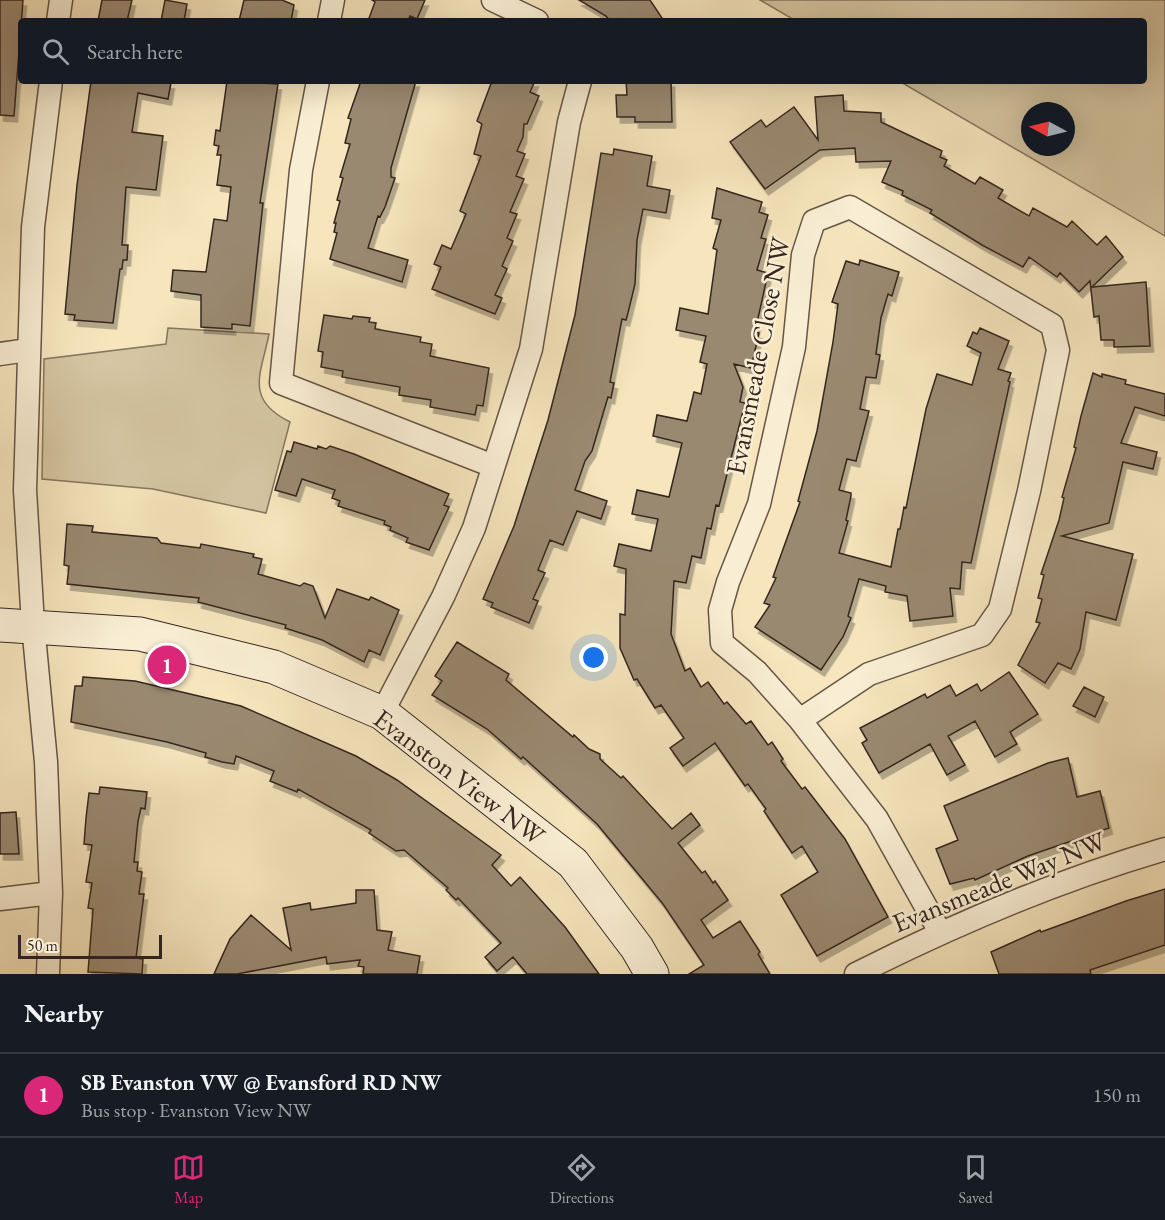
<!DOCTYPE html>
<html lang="en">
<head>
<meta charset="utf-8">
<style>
  :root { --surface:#171b24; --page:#20242c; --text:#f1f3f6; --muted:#9ea1a6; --line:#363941; --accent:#db2777 }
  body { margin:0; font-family:"EB Garamond",serif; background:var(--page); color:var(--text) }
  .compass { position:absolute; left:1021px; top:102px; width:54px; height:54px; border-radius:50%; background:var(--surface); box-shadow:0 6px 24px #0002; rotate:277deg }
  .scale { position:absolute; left:18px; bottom:15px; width:144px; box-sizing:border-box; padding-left:6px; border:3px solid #36261f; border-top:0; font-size:16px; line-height:21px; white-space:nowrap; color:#36261f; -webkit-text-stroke:4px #f9eed4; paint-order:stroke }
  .you { position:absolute; left:594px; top:658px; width:21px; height:21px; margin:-15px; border:4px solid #fff; border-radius:50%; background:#1a73e8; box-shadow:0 0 0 9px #1a73e833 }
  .badge { display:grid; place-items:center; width:39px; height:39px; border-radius:50%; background:var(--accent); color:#fff; font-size:20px; font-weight:700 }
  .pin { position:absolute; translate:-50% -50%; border:3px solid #fff; box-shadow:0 2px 6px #0006 }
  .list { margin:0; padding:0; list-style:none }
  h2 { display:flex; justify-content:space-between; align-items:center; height:78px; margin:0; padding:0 24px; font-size:26px }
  h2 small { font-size:20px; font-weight:400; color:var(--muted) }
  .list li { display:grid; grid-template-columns:39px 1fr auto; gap:18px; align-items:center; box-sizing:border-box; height:84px; padding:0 24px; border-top:2px solid var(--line) }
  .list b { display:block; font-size:22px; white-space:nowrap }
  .list p { margin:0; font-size:20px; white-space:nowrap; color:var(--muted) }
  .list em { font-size:20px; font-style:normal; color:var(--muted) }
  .icon { flex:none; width:33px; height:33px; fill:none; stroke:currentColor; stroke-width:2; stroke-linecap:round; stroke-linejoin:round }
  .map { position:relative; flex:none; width:1165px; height:974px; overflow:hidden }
  .search { position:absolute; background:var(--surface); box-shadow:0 6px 24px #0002; left:18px; right:18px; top:18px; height:66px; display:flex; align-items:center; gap:15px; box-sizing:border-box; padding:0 21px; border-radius:6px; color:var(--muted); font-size:22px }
  .sheet { height:162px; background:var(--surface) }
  nav { display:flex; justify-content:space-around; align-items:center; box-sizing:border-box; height:84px; border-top:2px solid var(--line); background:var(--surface); font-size:16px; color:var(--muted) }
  nav a { display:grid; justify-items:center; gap:3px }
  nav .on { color:var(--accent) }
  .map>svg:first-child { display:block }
  .green { fill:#d5c5a2; stroke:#867660; stroke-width:1.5; fill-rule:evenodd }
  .building { fill:#9a8971; stroke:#36261f; stroke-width:1.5; filter:url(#shadow) }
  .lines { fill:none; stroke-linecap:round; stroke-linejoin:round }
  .street-casing { stroke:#665646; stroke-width:25 }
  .secondary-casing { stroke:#36261f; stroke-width:35 }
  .street { stroke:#f9eed4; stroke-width:22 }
  .secondary { stroke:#f9eed4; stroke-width:33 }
  .labels { text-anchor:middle; stroke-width:5; stroke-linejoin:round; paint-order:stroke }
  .street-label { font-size:27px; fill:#36261f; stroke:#f9eed4 }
</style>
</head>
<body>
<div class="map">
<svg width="1165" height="974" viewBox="0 0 1165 974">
  <defs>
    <filter id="shadow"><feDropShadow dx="3.5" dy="6" stdDeviation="0" flood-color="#0004"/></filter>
  </defs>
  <rect width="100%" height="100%" fill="#f6e5bd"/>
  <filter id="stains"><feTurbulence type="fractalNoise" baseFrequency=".00333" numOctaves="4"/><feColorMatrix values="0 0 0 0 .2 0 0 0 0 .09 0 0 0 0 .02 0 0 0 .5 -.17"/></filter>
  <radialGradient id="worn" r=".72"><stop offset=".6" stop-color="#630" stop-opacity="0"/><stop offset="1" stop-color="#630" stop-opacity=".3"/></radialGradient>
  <path class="green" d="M 760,0 L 1165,0 L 1165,236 L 899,81 L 1144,81 L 1144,21 L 796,21 ZM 1030,111 L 1066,111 L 1066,147 L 1030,147 Z
    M 168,328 L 269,334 C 262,372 243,399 290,422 L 266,513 L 153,489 L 42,479 L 44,359 L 166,344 Z"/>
  <path class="building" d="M 0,0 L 23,0 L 14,116 L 0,115 Z
    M 102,0 L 132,0 L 127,21 L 98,21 Z
    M 165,0 L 187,4 L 184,21 L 161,21 Z
    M 244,0 L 282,0 L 294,5 L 291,21 L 239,21 Z
    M 372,0 L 425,0 L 417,19 L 410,16 L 408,21 L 368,21 L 375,2 Z
    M 579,0 L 650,0 L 664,21 L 610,21 L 606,16 Z
    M 91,81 L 171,83 L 168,99 L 138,93 L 132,132 L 163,136 L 156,190 L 126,187 L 122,245 L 128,245 L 127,260 L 123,260 L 122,269 L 120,269 L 113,323 L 74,320 L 75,315 L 65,314 L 77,185 Z
    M 227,81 L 278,84 L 260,203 L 263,203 L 250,326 L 232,324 L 232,329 L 201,327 L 201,295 L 171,291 L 173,270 L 206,272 L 214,219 L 227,221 L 231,187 L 217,185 L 221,155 L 217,155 L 219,146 L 214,145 L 216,130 L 220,131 Z
    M 361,81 L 416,81 L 391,168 L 391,177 L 395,178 L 385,207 L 380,217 L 378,216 L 368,248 L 408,260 L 402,282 L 330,259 L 337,233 L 334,232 L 336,223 L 334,223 L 340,201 L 337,200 L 343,178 L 340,177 L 350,144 L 345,143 L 351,119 L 348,118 Z
    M 492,81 L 535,81 L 530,92 L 539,96 L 527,124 L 524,124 L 523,137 L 517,151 L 525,154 L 516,176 L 524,179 L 510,212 L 517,214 L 507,238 L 513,241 L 502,266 L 507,269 L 495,295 L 502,298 L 495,314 L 432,289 L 441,267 L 434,264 L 442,245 L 451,249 L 466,214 L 460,211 L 481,156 L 474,154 L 482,124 L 477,121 Z
    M 626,81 L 671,81 L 672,122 L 635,122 L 635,117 L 617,117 L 616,95 L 627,95 Z
    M 843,95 L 844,111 L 881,113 L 881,122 L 942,151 L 940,157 L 947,160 L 944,166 L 975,184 L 980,177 L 1003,190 L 998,198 L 1029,216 L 1033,208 L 1067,227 L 1072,221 L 1097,245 L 1106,236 L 1123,257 L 1092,287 L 1146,282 L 1150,346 L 1114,347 L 1114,340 L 1101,340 L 1099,316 L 1094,317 L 1090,281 L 1079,292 L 1060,273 L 1057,277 L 1029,257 L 1023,267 L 982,245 L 930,213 L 932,210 L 902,195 L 903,191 L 882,182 L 891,161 L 856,162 L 855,148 L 820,150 L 765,189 L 730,142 L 761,120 L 766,127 L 794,107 L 818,140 L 815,97 Z
    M 614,149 L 652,156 L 647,186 L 670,190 L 666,213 L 643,209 L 637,240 L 635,284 L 628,313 L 626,320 L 622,319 L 610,382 L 614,383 L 611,398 L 608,397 L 592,451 L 585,461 L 575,490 L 607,501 L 601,519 L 577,511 L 563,545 L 550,540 L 538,570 L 545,573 L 533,599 L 538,601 L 529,623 L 491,607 L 493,603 L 483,599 L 514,526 L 548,420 L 575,315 L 601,153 L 613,155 Z
    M 717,188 L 762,202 L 759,212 L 768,215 L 761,238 L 766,239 L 757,270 L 768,273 L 755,332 L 759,333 L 751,368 L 734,364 L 743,387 L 740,402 L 745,403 L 719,506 L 716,505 L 711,529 L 707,528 L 701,558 L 692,556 L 686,583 L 674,581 L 671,634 L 685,671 L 690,668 L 701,687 L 708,682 L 724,704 L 727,702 L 746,724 L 751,721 L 768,745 L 772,742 L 783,759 L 781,761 L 802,789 L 805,787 L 845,839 L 888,917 L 817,956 L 781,895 L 818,872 L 802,846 L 792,853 L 764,811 L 766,809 L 748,784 L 745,786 L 715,743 L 683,766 L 670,748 L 684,738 L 661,705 L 655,708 L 637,679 L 634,680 L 620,648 L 620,614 L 625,615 L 626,569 L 614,566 L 619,544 L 651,551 L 658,519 L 632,514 L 637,490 L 669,497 L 682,443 L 653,436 L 657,415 L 687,421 L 694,392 L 701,394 L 707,364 L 700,362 L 706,336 L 676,330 L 680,308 L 708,314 L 717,250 L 713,248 L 721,220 L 712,218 Z
    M 860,260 L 899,272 L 892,296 L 888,294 L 881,318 L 876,354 L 880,355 L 876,378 L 866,377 L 860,409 L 869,411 L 856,461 L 847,459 L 839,490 L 851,493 L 851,496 L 846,520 L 848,521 L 839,553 L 891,567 L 898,529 L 900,529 L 904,507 L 906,508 L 926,409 L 937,374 L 972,385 L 981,353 L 967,346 L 973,332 L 977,334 L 980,328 L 1009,341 L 998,369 L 1011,373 L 1008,381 L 1010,382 L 971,563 L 962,562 L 960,589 L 950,588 L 953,616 L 910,621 L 907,596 L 885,592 L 886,586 L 859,579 L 848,616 L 851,618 L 843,637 L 821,670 L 755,627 L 770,605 L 764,603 L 776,578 L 773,577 L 800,502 L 798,501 L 817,431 L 833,342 L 838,304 L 832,302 L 846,261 L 859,265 Z
    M 324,315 L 352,319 L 353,316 L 370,318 L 369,322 L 376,323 L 375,329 L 421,337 L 420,342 L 432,344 L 430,356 L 489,368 L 483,406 L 477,405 L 475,415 L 430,407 L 431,400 L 399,395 L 400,387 L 342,377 L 343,371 L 321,367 L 323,352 L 318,351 Z
    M 1093,373 L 1102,377 L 1102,374 L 1126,380 L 1125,384 L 1165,394 L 1165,416 L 1135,407 L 1121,443 L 1157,452 L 1153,469 L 1123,462 L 1109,523 L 1062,536 L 1133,554 L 1116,620 L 1086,612 L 1080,649 L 1071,669 L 1058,663 L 1045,683 L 1018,665 L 1040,623 L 1036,622 L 1042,599 L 1038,598 L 1044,575 L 1041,574 L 1059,520 L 1064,498 L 1062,497 L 1076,448 L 1074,447 L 1081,416 Z
    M 294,442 L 317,449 L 318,446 L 326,449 L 330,446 L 354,454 L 449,494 L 444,505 L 449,507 L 429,550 L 406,542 L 408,538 L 390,530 L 391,527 L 384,524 L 385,521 L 338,506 L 340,501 L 332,498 L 335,490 L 302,479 L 296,496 L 275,490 L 287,451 L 291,452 Z
    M 67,524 L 93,526 L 92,532 L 157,538 L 161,543 L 200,548 L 201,544 L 254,554 L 253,557 L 262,559 L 258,574 L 300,586 L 304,583 L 313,586 L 325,618 L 337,589 L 369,600 L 371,597 L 399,610 L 380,655 L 369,650 L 364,662 L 322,640 L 285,628 L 286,625 L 198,602 L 199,598 L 67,584 L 69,566 L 64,565 Z
    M 457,642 L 509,674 L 506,680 L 573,737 L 574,735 L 589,749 L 600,754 L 600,759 L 621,778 L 623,776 L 672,829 L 691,813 L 700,825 L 678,843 L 702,873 L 705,871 L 713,883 L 715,881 L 728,900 L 701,920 L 713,938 L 740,921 L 760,952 L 758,954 L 770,974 L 689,974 L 704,965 L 663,904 L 597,824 L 523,757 L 521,759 L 487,729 L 432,695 L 442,681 L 435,676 Z
    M 1009,672 L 1038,714 L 1010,732 L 1017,744 L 995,757 L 975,721 L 948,736 L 965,765 L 947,775 L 930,744 L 879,773 L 862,743 L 867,740 L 860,728 L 925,694 L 927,698 L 950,685 L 956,696 L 977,684 L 981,691 Z
    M 83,677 L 135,681 L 241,706 L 356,756 L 397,780 L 501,855 L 492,865 L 511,886 L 520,877 L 565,927 L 599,974 L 527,974 L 513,957 L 497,971 L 485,957 L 501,943 L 458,898 L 456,900 L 446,890 L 448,888 L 404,850 L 396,851 L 369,833 L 371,830 L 298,789 L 297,792 L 270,781 L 274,771 L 236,756 L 234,764 L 222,762 L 205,757 L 206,753 L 167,742 L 71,722 L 75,686 L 82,686 Z
    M 1084,687 L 1104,697 L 1095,717 L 1073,706 Z
    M 1068,758 L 1077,797 L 1100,791 L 1109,828 L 1028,856 L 975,880 L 974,878 L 950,884 L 936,849 L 958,840 L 944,806 L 1048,763 Z
    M 100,787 L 147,792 L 145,809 L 141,808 L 138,821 L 134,862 L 138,862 L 137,871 L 142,872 L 139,894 L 144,894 L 136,958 L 143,959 L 142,974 L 88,972 L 93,909 L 88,908 L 92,883 L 86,882 L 92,845 L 84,844 L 86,818 L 89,793 L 99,794 Z
    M 16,812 L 19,854 L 0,854 L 0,813 Z
    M 1165,889 L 1165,945 L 1090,970 L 1091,974 L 999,974 L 991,952 L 1040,930 L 1041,932 L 1126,901 Z
    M 356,890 L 374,890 L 377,930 L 392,932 L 388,950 L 420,956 L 417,974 L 363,974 L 364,967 L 358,966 L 360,960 L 327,964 L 326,957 L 237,974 L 214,974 L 230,939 L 251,915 L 291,950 L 283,908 L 310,903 L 311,910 L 356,903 Z"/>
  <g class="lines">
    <defs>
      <path id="street" d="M 493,0 L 537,21
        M 58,21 L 61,0
        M 329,21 L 333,0
        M 318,81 L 301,170 L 281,383 L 493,466
        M 0,354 L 28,350
        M 382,713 L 443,597 L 474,528 L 531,349 L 569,122 L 580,81
        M 800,720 L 869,674 L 982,635 L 1000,609 L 1029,491 L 1058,350 L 1052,325 L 850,207 L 814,221 L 803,255 L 794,347 L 759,504 L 728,582 L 720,610 L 722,643 L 757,672 L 800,720 L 877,819 L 940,932
        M 0,899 L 51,893
        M 48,974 L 51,893 L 46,762 L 33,625 L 25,490 L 33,227 L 51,81
        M 856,974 C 955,924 1059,880 1165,849"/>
      <path id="secondary" d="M 0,625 L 140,634 L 274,667 L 382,713 L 573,863 L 637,948 L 652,974"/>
    </defs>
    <use href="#street" class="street-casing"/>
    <use href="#secondary" class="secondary-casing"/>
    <use href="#street" class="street"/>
    <use href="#secondary" class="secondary"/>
  </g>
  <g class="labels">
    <g class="street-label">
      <text transform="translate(758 356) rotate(-79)" y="9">Evansmeade Close NW</text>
      <text transform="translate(459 777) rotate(37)" y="9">Evanston View NW</text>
      <text transform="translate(999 882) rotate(-22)" y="9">Evansmeade Way NW</text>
    </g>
  </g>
  <rect width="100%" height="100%" filter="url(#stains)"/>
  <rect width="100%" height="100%" fill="url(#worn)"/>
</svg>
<svg class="compass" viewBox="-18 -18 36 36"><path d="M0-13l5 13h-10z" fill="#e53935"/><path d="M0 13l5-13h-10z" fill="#9ea1a6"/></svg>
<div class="scale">50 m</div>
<div class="you"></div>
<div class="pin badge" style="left:167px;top:665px">1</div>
<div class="search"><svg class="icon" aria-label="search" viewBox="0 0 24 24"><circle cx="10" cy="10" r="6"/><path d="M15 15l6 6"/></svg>Search here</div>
</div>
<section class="sheet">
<h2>Nearby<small></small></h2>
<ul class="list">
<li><span class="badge">1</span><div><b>SB Evanston VW @ Evansford RD NW</b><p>Bus stop · Evanston View NW</p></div><em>150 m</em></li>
</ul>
</section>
<nav>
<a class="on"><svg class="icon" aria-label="map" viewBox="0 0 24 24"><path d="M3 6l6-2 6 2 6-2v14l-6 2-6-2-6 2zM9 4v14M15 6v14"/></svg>Map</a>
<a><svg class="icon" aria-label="directions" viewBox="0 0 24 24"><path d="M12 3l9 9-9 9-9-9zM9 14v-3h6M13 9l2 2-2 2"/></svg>Directions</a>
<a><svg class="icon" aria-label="saved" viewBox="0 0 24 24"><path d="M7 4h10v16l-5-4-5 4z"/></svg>Saved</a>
</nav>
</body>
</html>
